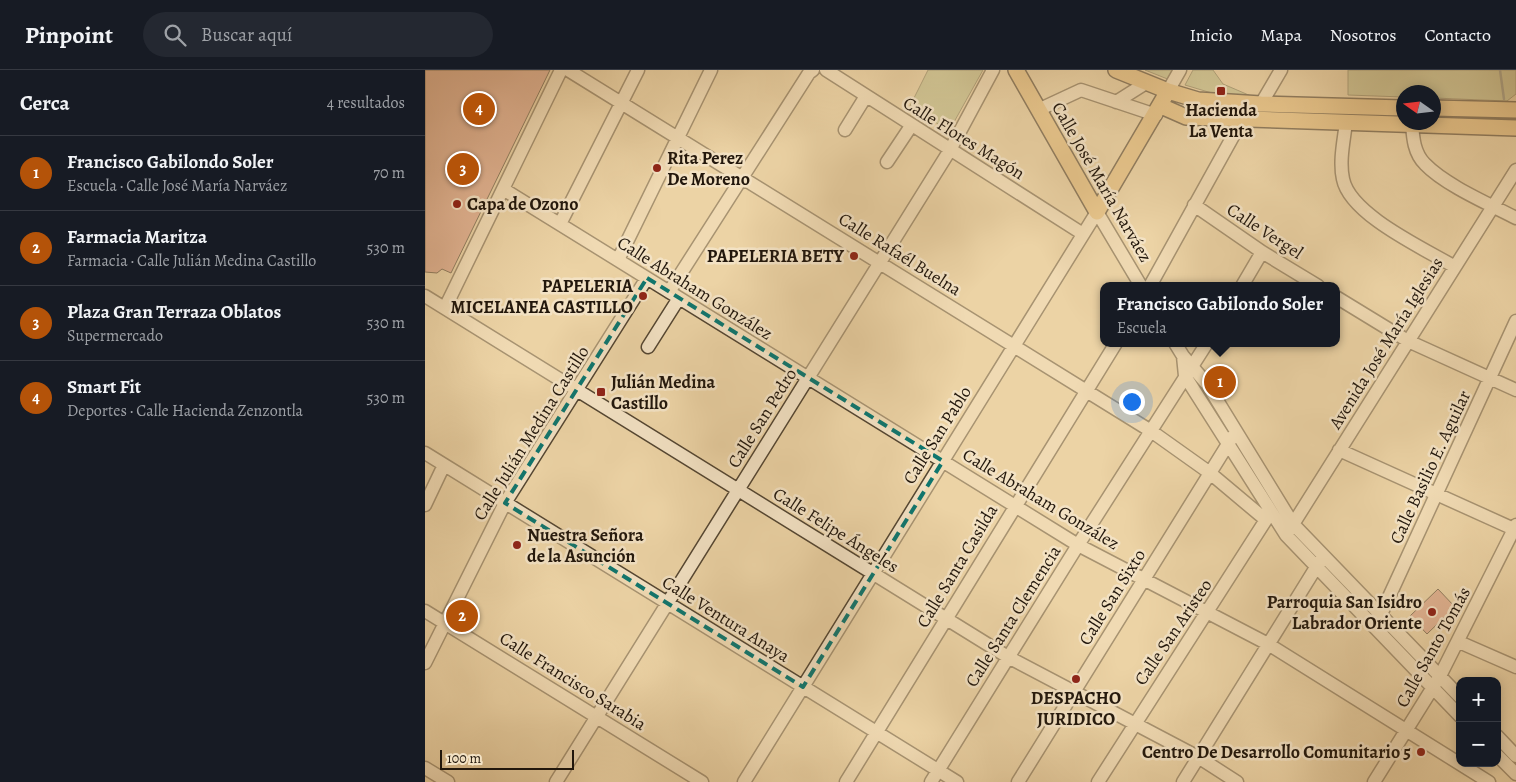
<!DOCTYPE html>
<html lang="es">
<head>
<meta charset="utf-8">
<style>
  :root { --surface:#171b24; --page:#242831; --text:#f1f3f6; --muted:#9ea1a6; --line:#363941; --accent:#b45309 }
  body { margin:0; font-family:Alegreya,serif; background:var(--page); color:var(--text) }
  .controls { position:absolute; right:15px; bottom:15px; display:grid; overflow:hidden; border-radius:10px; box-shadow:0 2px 12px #0003 }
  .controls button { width:45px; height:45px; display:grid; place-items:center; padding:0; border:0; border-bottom:1px solid var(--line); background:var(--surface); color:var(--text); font:25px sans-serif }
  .compass { position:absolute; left:971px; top:15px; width:45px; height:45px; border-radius:50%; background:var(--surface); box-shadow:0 2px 12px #0003; rotate:284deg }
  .scale { position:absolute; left:15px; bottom:12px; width:134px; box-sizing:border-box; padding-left:5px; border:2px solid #22170c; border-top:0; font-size:14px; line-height:18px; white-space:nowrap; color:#22170c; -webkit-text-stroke:4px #f3e2c4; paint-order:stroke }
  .you { position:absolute; left:706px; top:331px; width:18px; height:18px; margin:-12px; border:4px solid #fff; border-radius:50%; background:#1a73e8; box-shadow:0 0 0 8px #1a73e833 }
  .badge { display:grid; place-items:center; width:32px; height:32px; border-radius:50%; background:var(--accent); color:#fff; font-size:16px; font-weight:700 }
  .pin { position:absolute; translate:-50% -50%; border:2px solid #fff; box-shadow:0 1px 5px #0006 }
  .popup { position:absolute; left:675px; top:212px; width:240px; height:65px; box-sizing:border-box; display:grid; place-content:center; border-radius:10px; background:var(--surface); filter:drop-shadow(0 1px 4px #0005); font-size:16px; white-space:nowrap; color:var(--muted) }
  .popup b { font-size:19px; color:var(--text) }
  .popup::after { content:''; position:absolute; left:50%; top:100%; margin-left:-10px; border:10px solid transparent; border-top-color:var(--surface) }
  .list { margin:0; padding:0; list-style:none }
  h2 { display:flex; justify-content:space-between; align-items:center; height:65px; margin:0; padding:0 20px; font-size:21px }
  h2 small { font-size:16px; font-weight:400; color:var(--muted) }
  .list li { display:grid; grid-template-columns:32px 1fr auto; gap:15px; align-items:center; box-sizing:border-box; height:75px; padding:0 20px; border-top:1px solid var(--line) }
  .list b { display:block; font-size:19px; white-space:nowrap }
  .list p { margin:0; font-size:16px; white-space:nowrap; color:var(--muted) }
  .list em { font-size:16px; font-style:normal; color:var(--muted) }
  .icon { flex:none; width:28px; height:28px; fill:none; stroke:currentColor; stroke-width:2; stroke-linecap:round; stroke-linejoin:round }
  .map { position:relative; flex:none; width:1091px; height:712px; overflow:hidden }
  header { display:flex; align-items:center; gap:30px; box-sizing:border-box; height:70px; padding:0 25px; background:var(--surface); border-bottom:1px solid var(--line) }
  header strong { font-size:24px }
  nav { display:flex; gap:28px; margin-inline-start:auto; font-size:18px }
  .search { width:350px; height:45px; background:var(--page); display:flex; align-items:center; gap:12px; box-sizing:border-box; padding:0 18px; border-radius:28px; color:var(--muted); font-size:19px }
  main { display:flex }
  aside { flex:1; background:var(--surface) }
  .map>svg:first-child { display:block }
  .green { fill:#b7bc87; stroke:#6c6a4a }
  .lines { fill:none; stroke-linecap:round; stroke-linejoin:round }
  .stream { stroke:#6b766e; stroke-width:2.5 }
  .building { fill:#d58e7d; stroke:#22170c }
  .minor-casing { stroke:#544632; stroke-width:15 }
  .major-casing { stroke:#22170c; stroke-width:18 }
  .minor { stroke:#f3e2c4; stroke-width:12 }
  .major { stroke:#e6ba72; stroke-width:15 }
  .marked { fill:none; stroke:#0f766e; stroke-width:4; stroke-dasharray:10 6; stroke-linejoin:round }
  .poi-dot { fill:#8f2418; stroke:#f3e2c4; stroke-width:2 }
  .labels { text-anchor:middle; stroke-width:5; stroke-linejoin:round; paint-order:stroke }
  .poi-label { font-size:18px; font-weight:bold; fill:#22170c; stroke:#f3e2c4; text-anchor:start }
  .street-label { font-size:18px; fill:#22170c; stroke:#f3e2c4 }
</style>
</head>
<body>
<header>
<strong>Pinpoint</strong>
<div class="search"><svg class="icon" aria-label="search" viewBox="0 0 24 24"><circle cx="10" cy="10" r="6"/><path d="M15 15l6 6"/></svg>Buscar aquí</div>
<nav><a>Inicio</a><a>Mapa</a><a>Nosotros</a><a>Contacto</a></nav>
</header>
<main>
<aside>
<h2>Cerca<small>4 resultados</small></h2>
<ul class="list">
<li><span class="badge">1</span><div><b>Francisco Gabilondo Soler</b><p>Escuela · Calle José María Narváez</p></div><em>70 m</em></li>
<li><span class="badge">2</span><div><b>Farmacia Maritza</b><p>Farmacia · Calle Julián Medina Castillo</p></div><em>530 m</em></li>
<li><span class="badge">3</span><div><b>Plaza Gran Terraza Oblatos</b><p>Supermercado</p></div><em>530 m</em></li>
<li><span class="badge">4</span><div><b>Smart Fit</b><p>Deportes · Calle Hacienda Zenzontla</p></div><em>530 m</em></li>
</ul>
</aside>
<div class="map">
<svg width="1091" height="712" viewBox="0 0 1091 712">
  <rect width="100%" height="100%" fill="#ecd3a5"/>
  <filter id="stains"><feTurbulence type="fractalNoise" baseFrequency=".004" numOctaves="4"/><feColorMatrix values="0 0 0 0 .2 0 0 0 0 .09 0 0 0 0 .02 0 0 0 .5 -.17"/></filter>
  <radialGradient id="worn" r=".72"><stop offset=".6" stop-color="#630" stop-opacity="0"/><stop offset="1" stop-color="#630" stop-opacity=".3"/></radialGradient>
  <path class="green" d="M 503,0 L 558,0 L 524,61 L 485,36 Z
    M 720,0 L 750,0 L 745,10 Z
    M 768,0 L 788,0 L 798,14 L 826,26 L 825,29 L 800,27 L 760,15 Z
    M 923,0 L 1091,0 L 1091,24 L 1082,31 L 1009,28 L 1008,22 L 978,22 L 978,27 L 923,25 Z"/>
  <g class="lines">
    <path class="stream" d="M 1075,0 L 1079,29"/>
  </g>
  <path class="building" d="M 0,0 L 125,0 L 26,203 L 17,199 L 12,203 L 0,202 Z
    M 1013,519 L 1030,537 L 1002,564 L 985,546 Z"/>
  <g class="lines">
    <defs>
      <path id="minor" d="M 143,0 L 726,361 L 785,403 L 841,450
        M 401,0 L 658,164
        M 743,21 L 755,0
        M 691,32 L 721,13
        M 836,34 L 856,0
        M 613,40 L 656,20 L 731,45
        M 921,52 C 919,70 914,91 918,109 C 925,145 1000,179 1030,197
        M 987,54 C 988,68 989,83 1000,94 C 1020,115 1064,134 1091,148
        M 420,60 L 441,26
        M 462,92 L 486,56
        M 78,119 L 653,475 L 843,574 L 1064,712
        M 769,135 L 837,182 L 893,216
        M 135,154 L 213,0
        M 193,190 L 286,0
        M 725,216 L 817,50
        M 817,216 L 837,182
        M 244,222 L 384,3 L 388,0
        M 0,226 L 583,587 L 773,687 L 812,712
        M 911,227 L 983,271 L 1091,320
        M 20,238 L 136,0
        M 750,273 L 758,286 L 782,314 L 868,454 L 1035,627
        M 223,277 L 254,228
        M 758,286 L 760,306 L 861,465 L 1035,646
        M 914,380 L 1091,460
        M 0,383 L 532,712
        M 0,435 L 19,395
        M 865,459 L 1091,100
        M 0,541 L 277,712
        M 952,553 L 1091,251
        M 1034,572 L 1091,597
        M 0,593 L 80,433 L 222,208
        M 1072,666 L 1091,686
        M 1072,685 L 1091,704
        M 0,698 L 23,712
        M 131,712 L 525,80 L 568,0
        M 319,712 L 672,142 L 716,216
        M 421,712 L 691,273
        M 506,712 L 653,475 L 782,273
        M 593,712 L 808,366
        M 673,712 L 844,445
        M 758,712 L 895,491
        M 949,712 L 1015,606 L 1091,455"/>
      <path id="major" d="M 591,0 L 672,142 L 743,21
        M 691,0 L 743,21 L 773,30 L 836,34 L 978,38
        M 736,36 L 761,47 L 1091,58
        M 1008,38 L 1091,40"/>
    </defs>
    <use href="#minor" class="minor-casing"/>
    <use href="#major" class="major-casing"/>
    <use href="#minor" class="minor"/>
    <use href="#major" class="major"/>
  </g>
  <path d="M0 0H1091V712H0ZM 222,208 L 518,391 L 378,617 L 80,433 Z" fill="#ecd3a5" fill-opacity=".55" fill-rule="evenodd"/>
  <path class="marked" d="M 222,208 L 518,391 L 378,617 L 80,433 Z"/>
  <g class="poi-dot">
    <rect x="791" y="16" width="10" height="10" rx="2.5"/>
    <circle cx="232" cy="98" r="5"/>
    <circle cx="32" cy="134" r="5"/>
    <circle cx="429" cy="186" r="5"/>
    <circle cx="218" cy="226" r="5"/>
    <rect x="171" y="317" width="10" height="10" rx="2.5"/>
    <circle cx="92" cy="475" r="5"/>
    <circle cx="1007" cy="542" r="5"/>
    <circle cx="651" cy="609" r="5"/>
    <circle cx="996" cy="682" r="5"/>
  </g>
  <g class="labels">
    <g class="poi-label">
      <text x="796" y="46" text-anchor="middle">Hacienda<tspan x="796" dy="21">La Venta</tspan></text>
      <text x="242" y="94">Rita Perez<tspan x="242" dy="21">De Moreno</tspan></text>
      <text x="42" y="140">Capa de Ozono</text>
      <text x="419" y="192" text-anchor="end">PAPELERIA BETY</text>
      <text x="208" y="222" text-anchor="end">PAPELERIA<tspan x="208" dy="21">MICELANEA CASTILLO</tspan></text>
      <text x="186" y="318">Julián Medina<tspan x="186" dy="21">Castillo</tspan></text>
      <text x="102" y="471">Nuestra Señora<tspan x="102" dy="21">de la Asunción</tspan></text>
      <text x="997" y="538" text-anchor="end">Parroquia San Isidro<tspan x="997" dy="21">Labrador Oriente</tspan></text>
      <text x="651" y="634" text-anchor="middle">DESPACHO<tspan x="651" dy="21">JURIDICO</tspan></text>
      <text x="986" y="688" text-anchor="end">Centro De Desarrollo Comunitario 5</text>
    </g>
    <g class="street-label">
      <text transform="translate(539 68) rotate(32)" y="6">Calle Flores Magón</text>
      <text transform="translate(677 112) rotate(60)" y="6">Calle José María Narváez</text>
      <text transform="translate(840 161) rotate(33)" y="6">Calle Vergel</text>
      <text transform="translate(475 184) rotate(32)" y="6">Calle Rafaél Buelna</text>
      <text transform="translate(270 218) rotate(32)" y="6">Calle Abraham González</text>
      <text transform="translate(961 273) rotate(-58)" y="6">Avenida José María Iglesias</text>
      <text transform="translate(337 348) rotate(-58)" y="6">Calle San Pedro</text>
      <text transform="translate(106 363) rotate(-58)" y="6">Calle Julián Medina Castillo</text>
      <text transform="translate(512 365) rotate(-58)" y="6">Calle San Pablo</text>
      <text transform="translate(1005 397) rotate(-65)" y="6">Calle Basilio E. Aguilar</text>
      <text transform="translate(616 429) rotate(31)" y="6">Calle Abraham González</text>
      <text transform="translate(411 460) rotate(32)" y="6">Calle Felipe Ángeles</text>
      <text transform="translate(532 496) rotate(-59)" y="6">Calle Santa Casilda</text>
      <text transform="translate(687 527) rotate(-58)" y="6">Calle San Sixto</text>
      <text transform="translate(588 546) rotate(-58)" y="6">Calle Santa Clemencia</text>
      <text transform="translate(301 549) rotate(32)" y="6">Calle Ventura Anaya</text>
      <text transform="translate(748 562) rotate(-56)" y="6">Calle San Aristeo</text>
      <text transform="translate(1008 577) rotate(-61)" y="6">Calle Santo Tomás</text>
      <text transform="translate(148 611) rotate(32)" y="6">Calle Francisco Sarabia</text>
    </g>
  </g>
  <rect width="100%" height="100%" filter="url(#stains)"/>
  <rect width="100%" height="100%" fill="url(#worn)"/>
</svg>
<div class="controls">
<button>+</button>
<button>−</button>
</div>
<svg class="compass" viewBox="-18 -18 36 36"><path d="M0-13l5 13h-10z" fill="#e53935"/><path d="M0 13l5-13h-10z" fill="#9ea1a6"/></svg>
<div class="scale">100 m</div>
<div class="you"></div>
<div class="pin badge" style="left:795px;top:312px">1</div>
<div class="popup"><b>Francisco Gabilondo Soler</b>Escuela</div>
<div class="pin badge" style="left:37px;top:546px">2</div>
<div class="pin badge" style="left:38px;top:99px">3</div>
<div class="pin badge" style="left:54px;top:39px">4</div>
</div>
</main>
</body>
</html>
